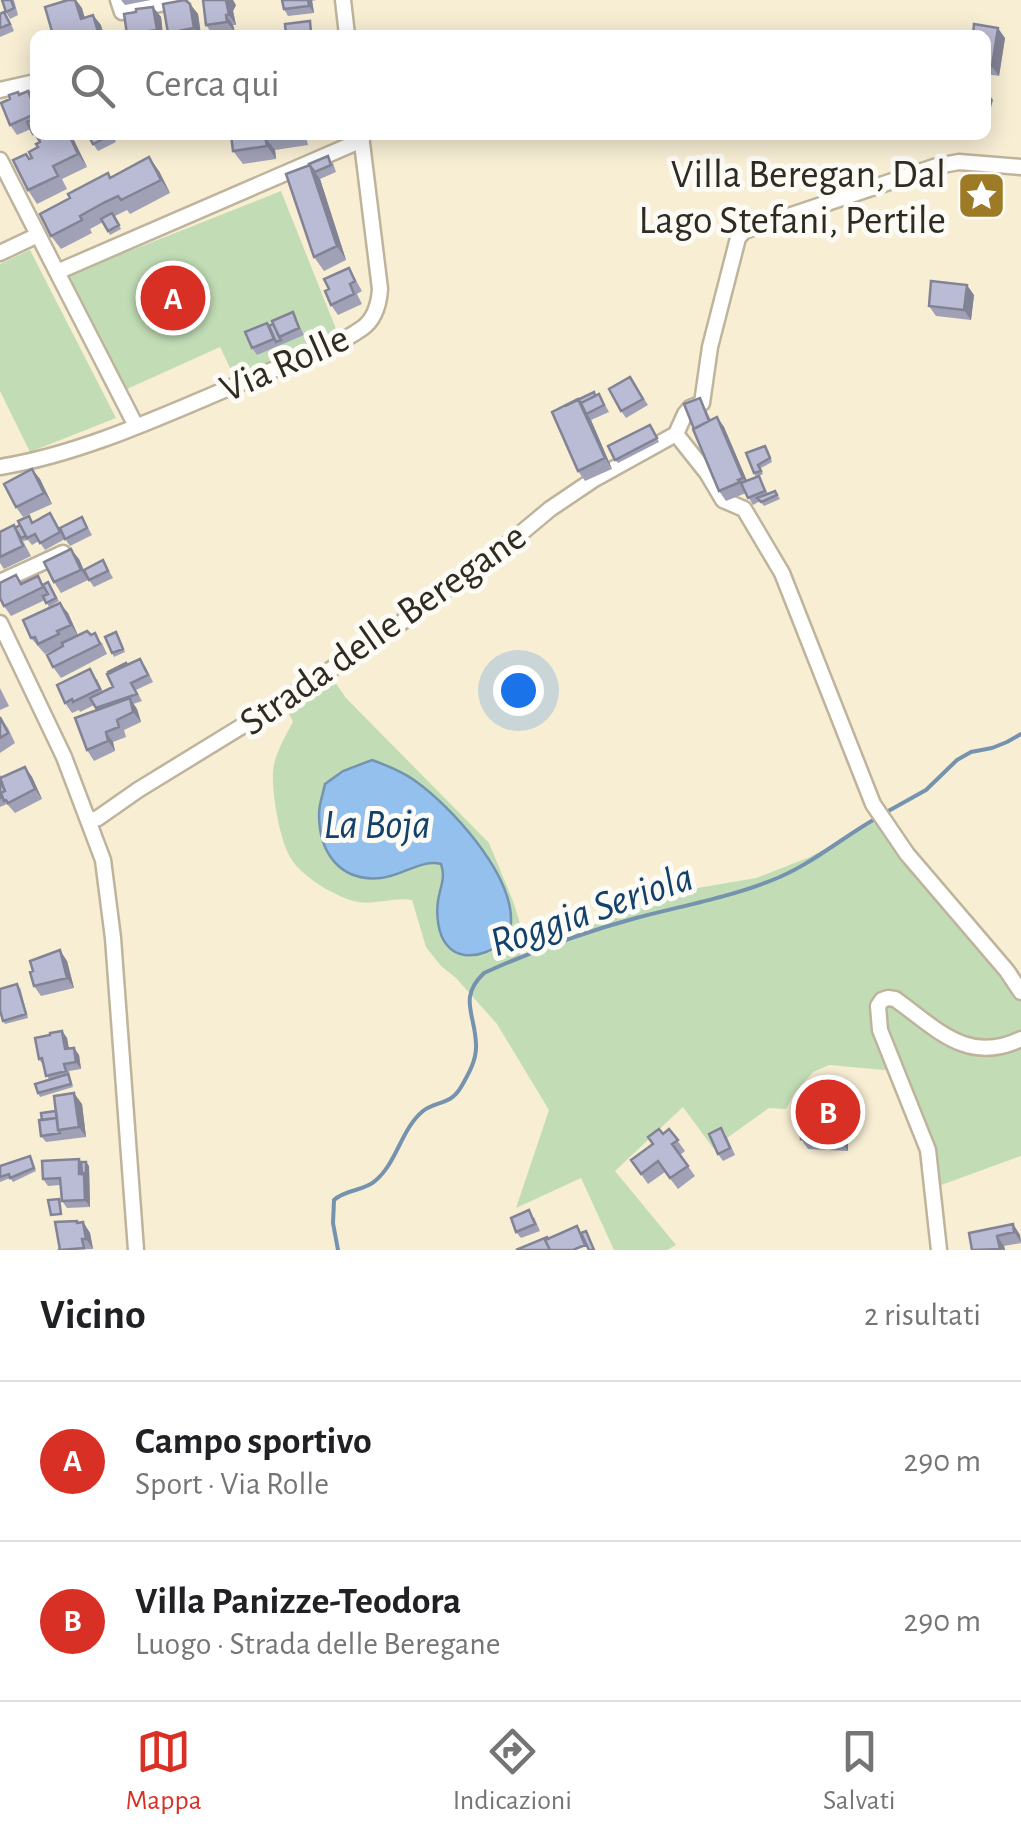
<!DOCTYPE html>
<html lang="it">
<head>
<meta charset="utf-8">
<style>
  :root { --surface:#fff; --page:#f6f6f6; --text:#202124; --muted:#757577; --line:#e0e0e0; --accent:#d93025 }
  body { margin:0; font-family:"Alegreya Sans",sans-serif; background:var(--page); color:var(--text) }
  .you { position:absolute; left:518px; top:690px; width:35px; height:35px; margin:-25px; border:8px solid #fff; border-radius:50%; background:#1a73e8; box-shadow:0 0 0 15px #1a73e833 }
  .badge { display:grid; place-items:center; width:65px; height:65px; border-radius:50%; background:var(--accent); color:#fff; font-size:32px; font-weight:700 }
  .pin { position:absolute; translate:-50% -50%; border:5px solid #fff; box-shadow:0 2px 10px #0006 }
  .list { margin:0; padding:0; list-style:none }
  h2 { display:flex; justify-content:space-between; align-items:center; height:130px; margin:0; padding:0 40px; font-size:42px }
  h2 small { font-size:32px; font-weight:400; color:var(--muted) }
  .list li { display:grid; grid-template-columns:65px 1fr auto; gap:30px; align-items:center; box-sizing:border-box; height:160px; padding:0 40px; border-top:2px solid var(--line) }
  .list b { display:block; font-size:38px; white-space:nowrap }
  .list p { margin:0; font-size:32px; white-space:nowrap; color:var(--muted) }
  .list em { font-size:32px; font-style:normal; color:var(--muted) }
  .icon { flex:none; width:55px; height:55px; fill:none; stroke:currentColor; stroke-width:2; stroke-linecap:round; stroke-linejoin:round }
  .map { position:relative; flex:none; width:1021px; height:1250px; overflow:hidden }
  .search { position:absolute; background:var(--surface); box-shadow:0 5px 25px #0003; left:30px; right:30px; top:30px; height:110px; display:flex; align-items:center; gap:25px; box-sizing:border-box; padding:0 35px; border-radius:15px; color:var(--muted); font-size:38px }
  .sheet { height:450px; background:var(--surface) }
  nav { display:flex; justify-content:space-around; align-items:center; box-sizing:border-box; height:140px; border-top:2px solid var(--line); background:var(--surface); font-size:28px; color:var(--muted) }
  nav a { display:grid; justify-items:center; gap:5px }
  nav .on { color:var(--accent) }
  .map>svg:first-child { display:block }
  .green { fill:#c2ddb6; fill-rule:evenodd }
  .water { fill:#93c0ec; stroke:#7593af; stroke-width:2.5 }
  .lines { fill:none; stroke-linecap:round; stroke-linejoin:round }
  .stream { stroke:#7593af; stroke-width:4 }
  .minor-casing { stroke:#beb49c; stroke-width:19 }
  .minor { stroke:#fff; stroke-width:14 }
  .wall { fill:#a0a1b6 }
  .shaded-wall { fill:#828394 }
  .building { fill:#babbd4; stroke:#828394; stroke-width:2.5 }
  .labels { text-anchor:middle; stroke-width:10; stroke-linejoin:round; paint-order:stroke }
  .poi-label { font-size:40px; fill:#2f2b22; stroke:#fdfbf6; text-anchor:end }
  .street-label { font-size:40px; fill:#2f2b22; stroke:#fdfbf6 }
  .water-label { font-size:42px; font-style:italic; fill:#12426c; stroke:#fdfbf6 }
</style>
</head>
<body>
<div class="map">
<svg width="1021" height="1250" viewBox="0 0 1021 1250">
  <rect width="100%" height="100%" fill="#f7eed4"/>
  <path class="green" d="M 281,191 L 338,334 L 234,376 L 220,347 L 127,389 L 124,383 L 116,386 L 64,277 Z
    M 30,250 L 116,418 L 30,452 L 0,391 L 0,264 Z
    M 328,672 L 346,698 L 489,843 L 513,901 L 525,939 L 520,956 L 576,934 L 638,902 L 692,889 L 756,878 L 810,857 L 882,818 L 1021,992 L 1021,1156 L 933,1188 L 928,1150 L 895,1071 L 829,1065 L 813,1072 L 794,1094 L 786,1109 L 769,1108 L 713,1148 L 683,1107 L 615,1171 L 676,1245 L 667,1250 L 614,1250 L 581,1178 L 516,1208 L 549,1110 L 497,1024 L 456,978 L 441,966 L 426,947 L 412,900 C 394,897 376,905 358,902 C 337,898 298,875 289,855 C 279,835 272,794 273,772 C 274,755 285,737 293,722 L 283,701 ZM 412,779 L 438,800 L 487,855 L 509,904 L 511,926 L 503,941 L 440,930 L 438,901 L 445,873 L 442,864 C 423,859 405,873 387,876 C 376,879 365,877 354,876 C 331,853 322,845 319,812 Z"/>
  <path class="water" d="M 372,760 C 386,765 401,771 414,780 C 451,806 513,874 511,922 C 510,949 465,968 447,945 C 438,935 436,915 438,901 C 440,887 446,878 441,864 C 421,859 402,876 381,878 C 340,882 319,853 319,814 C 319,804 323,794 325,784 L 343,771 Z"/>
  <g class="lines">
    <path class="stream" d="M 883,814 L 926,790 L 957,760 L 971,752 L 992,748 L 1007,742 L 1021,734
      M 338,1250 L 333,1223 L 334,1200 C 346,1189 364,1191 375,1181 C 397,1163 401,1129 423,1111 C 437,1100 450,1106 461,1087 C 468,1075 477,1060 476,1044 C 475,1013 458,998 484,973 C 533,951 584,932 636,918 C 681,906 726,898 770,881 C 808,867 840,839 875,819"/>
    <defs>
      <path id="minor" d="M 118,0 L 122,12 L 179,0
        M 343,0 L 347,35
        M 0,90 L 35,82
        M 0,160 L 57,272
        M 0,253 L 38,235
        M 136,426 L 57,272 L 362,140
        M 676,434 L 707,473 L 723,500 L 744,509 L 782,573 L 873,804 L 907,854 L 1007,971 L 1021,992
        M 0,467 C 86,453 168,413 248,380 C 285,364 328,352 361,329 C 375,320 379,304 380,289 L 361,135
        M 0,582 L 63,553
        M 0,623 L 64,757 L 103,860 L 113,938 L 136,1250
        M 89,821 L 98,818 L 138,790 L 283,701 L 398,625 L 514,539 L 550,509 L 593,480 L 676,434 L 685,414 L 690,408 L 702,403 L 710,347 L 738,238 L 744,231 L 937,166 L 959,162 L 1021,167
        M 939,1250 L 928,1150 L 880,1030 L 878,1006 L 882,1000 L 888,998 L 895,999 C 936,1028 967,1065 1021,1039"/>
    </defs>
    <use href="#minor" class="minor-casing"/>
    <use href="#minor" class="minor"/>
  </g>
  <path class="wall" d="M 2,0 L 14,0 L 18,15 L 10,19 L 6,12 Z
    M 121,0 L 151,0 L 125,5 Z
    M 282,0 L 316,0 L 312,1 L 314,13 L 288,16 L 284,9 Z
    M 190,4 L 198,14 L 201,35 L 170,35 L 168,33 Z
    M 236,5 L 233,11 L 236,25 L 233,25 L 235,32 L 213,35 L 206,25 Z
    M 153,7 L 161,17 L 163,35 L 116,35 L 126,32 L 136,12 Z
    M 0,14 L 9,19 L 14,31 L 0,37 Z
    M 986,35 L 1005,38 L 999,76 L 986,74 Z
    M 28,91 L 35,101 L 35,135 L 71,135 L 87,167 L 62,179 L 67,189 L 37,204 L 28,190 L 30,159 L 32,158 L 40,142 L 38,141 L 31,129 L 17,135 L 10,125 L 20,94 Z
    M 113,135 L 116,142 L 98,151 L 93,144 Z
    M 231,135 L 323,135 L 306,137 L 308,145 L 275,150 L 276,159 L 243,164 L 233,151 Z
    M 333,163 L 336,172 L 320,179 L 346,260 L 324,271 L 314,257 L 286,174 Z
    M 159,171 L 170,193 L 130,214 L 127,210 L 115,216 L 121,229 L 110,235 L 103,222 L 90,229 L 92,233 L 61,249 L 51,236 L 111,177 Z
    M 349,268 L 362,291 L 357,294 L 362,304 L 338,315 L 331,305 L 329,289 Z
    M 974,295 L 971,320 L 936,316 L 929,306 Z
    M 293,312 L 304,335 L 257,355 L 252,348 L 269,327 Z
    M 630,377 L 648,405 L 626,418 L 621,411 Z
    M 599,394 L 609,412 L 591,420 L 612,469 L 585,481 L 578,471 L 552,412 Z
    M 700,398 L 711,420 L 717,417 L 724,427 L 747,481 L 756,477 L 754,473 L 768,450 L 772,462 L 761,468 L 763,474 L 759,476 L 768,494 L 775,491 L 780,499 L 764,506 L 760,501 L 753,505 L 746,493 L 726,501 L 719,491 Z
    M 650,425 L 659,442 L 618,463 L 615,460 Z
    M 32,469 L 40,479 L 52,504 L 23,517 L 16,507 Z
    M 82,517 L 92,535 L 70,546 L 65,539 Z
    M 55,520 L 65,539 L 45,550 L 39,541 L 32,545 L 28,540 L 23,541 L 31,556 L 4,569 L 0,563 L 0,532 L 33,522 Z
    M 79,559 L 88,580 L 61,593 L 54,582 Z
    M 103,560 L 113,578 L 94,587 L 89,580 Z
    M 16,575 L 22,584 L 44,585 L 48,582 L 59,601 L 49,607 L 45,600 L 11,616 L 4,606 Z
    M 68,613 L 78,635 L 91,635 L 102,643 L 107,654 L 61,678 L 53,667 L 63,646 L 45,654 L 31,638 Z
    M 118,636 L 125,652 L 114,657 L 112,653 Z
    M 127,665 L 145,666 L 153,682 L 136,690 L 142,701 L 133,704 L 137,709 L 141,722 L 124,730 L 126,737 L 113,742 L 115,751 L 94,761 L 87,750 L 97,710 L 94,705 L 80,712 L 79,710 L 72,713 L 65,703 L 97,679 L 103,692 L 113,687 Z
    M 0,688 L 9,706 L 0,710 Z
    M 0,717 L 8,728 L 15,743 L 0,753 Z
    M 25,767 L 32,777 L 42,799 L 15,813 L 7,804 L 0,807 L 0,775 L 2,777 Z
    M 67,961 L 74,988 L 41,996 L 34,986 Z
    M 20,987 L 28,1018 L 5,1024 L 3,1021 Z
    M 62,1031 L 67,1038 L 69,1048 L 74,1048 L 79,1055 L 81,1069 L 69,1071 L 73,1087 L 40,1097 L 38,1093 L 49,1080 L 44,1066 L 39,1059 L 50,1035 Z
    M 848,1097 L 848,1151 L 808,1149 L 801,1139 Z
    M 82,1104 L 86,1137 L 46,1142 L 41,1136 L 56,1111 Z
    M 669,1129 L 685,1151 L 680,1155 L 695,1176 L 678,1189 L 665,1172 L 648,1184 L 631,1160 L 653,1144 Z
    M 726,1135 L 735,1155 L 723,1161 L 718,1154 Z
    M 32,1160 L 36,1171 L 13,1182 L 10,1178 L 0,1182 L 0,1166 Z
    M 86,1162 L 89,1166 L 90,1207 L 67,1208 L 62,1201 L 61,1185 L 48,1186 L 43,1179 L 81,1163 Z
    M 534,1217 L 540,1231 L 521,1238 L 516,1232 Z
    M 83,1222 L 90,1233 L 93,1249 L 57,1250 Z
    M 1013,1224 L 1020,1235 L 1021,1243 L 1004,1246 L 1005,1250 L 972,1250 Z"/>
  <path class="shaded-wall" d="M 76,0 L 82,8 L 88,29 L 81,19 Z
    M 226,0 L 233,0 L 236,5 L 233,11 L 236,25 L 229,15 Z
    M 308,0 L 312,0 L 314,13 L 309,6 Z
    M 190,4 L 198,14 L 201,35 L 199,35 L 194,28 Z
    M 153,7 L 161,17 L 163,35 L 159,35 L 157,30 Z
    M 93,15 L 101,25 L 104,35 L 99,35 Z
    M 226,15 L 233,25 L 235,32 L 227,22 Z
    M 998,28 L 1005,38 L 999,76 L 992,66 Z
    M 986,90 L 993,100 L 986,125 Z
    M 69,135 L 72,136 L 87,167 L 78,154 Z
    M 265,137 L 275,150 L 276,159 L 267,146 Z
    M 149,157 L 159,171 L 170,193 L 161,180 Z
    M 310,165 L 320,179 L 346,260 L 337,246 Z
    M 967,285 L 974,295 L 971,320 L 964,310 Z
    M 578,399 L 591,420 L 612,469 L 605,458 Z
    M 717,417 L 724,427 L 750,488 L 743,478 Z
    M 32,469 L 40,479 L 52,504 L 44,493 Z
    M 71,549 L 79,559 L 88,580 L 81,570 Z
    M 60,603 L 68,613 L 78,636 L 71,625 Z
    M 130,698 L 137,709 L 141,722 L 133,712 Z
    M 106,732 L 113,742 L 115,751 L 108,741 Z
    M 25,767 L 32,777 L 42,799 L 35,789 Z
    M 60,950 L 67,961 L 74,988 L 67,978 Z
    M 62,1031 L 67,1038 L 70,1056 L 65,1049 Z
    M 74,1048 L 79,1055 L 81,1069 L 76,1062 Z
    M 841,1087 L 848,1097 L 848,1151 L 841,1141 Z
    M 74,1093 L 82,1104 L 86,1137 L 79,1127 Z
    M 86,1162 L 89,1166 L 90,1207 L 85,1200 L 84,1173 Z
    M 83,1222 L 90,1233 L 93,1249 L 86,1239 Z
    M 1013,1224 L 1020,1235 L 1021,1242 L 1014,1232 Z
    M 997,1236 L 1004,1246 L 1005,1250 L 1000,1249 Z"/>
  <path class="building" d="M 2,0 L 11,0 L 14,8 L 6,12 Z
    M 68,0 L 75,0 L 81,19 L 93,15 L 99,35 L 53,35 L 45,7 Z
    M 185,0 L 190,4 L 194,28 L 168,33 L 163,4 Z
    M 203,0 L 226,0 L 229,15 L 226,15 L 227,22 L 206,25 Z
    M 282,0 L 308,0 L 309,6 L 284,9 Z
    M 153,7 L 157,30 L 127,34 L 124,14 L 136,12 L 136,9 Z
    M 4,12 L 10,24 L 0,28 L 0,14 Z
    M 310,21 L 311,33 L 315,33 L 315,35 L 286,35 L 285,24 Z
    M 974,24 L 998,28 L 992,66 L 986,65 L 986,35 L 973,35 Z
    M 28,91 L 35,108 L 35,114 L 10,125 L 1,103 L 10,99 L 9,95 L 18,92 L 19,95 Z
    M 35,119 L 35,134 L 33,134 L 27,122 Z
    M 37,135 L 69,135 L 78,154 L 53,166 L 58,176 L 28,190 L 13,160 L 26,154 L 29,159 L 32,158 L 29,152 L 38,147 L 36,144 L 40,142 Z
    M 88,135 L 111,135 L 93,144 Z
    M 231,135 L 276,135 L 265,137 L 267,146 L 233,151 Z
    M 328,156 L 331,165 L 315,172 L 310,166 L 309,164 Z
    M 149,157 L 161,180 L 121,200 L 118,196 L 105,202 L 80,216 L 82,220 L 51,236 L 40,214 L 70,198 L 68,194 L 108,173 L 110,178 Z
    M 310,165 L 337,246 L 314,257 L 286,174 Z
    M 112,213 L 119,225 L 108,231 L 101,219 Z
    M 349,268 L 355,281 L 350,284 L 354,294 L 331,305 L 325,291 L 329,289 L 324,279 Z
    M 931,281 L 967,285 L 964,310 L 929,306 Z
    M 293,312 L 299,328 L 279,337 L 272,321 Z
    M 267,323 L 274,339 L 252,348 L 245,332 Z
    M 273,324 L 281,340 L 276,342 L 269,326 Z
    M 630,377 L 643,399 L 621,411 L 609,389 Z
    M 594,392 L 595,396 L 581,403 L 578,399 L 565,406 Z
    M 599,394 L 604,405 L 586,414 L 581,403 Z
    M 700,398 L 709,421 L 694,429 L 684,404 Z
    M 578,399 L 605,458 L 578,471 L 552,412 Z
    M 717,417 L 743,478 L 738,480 L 740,482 L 719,491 L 693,429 Z
    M 650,425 L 657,438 L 615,460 L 608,446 Z
    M 765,446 L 770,458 L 758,465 L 761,471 L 754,473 L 746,453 Z
    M 32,469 L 44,493 L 16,507 L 4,484 Z
    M 759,476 L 765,491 L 748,498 L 741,483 Z
    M 775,491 L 777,495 L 761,502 L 757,498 Z
    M 50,513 L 60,532 L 40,543 L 35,534 L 27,538 L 18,521 L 29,516 L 32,523 Z
    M 82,517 L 87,528 L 65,539 L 60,528 Z
    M 14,525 L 23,546 L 0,557 L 0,532 Z
    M 20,525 L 26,536 L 21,538 L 15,528 Z
    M 71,549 L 81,570 L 54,582 L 44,562 Z
    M 103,560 L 108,571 L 89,580 L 84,570 Z
    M 16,575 L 21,584 L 38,576 L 43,587 L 4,606 L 0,598 L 0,583 Z
    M 48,582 L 56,598 L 46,603 L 43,596 L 48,594 L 43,585 Z
    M 60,603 L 71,625 L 57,631 L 59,634 L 38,644 L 35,637 L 31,638 L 23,620 Z
    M 87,631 L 91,635 L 95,633 L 100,644 L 53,667 L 47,655 L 63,646 L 62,643 Z
    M 116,632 L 123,649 L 112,653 L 105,637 Z
    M 140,659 L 148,675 L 131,683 L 137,694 L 96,708 L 90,698 L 113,687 L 107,674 Z
    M 126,663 L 127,665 L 108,674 L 108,672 Z
    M 90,669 L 100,689 L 73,702 L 72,699 L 65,703 L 57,685 Z
    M 130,698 L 133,712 L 117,720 L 119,727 L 106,732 L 108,741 L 87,750 L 75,718 Z
    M 0,717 L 8,733 L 0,738 Z
    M 25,767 L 35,789 L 8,803 L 6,800 L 4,801 L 1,793 L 5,791 L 0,778 Z
    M 0,781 L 5,791 L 1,793 L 2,797 L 0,798 Z
    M 60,950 L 67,978 L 34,986 L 30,972 L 33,971 L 30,961 Z
    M 17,984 L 26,1014 L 3,1021 L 0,1010 L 0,989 Z
    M 62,1031 L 65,1049 L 74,1048 L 76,1062 L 64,1064 L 66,1071 L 46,1076 L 42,1058 L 39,1059 L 35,1038 L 50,1035 L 50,1033 Z
    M 68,1074 L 71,1084 L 38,1093 L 35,1084 Z
    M 805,1085 L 841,1087 L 841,1141 L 801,1139 L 800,1095 L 805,1095 Z
    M 74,1093 L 79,1127 L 58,1130 L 54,1096 Z
    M 56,1111 L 57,1118 L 42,1120 L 41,1113 Z
    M 57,1118 L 58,1130 L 60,1133 L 41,1136 L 39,1120 Z
    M 721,1128 L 730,1148 L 718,1154 L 709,1134 Z
    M 659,1129 L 663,1134 L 669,1129 L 678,1140 L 672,1144 L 688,1166 L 670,1178 L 658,1161 L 641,1174 L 631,1160 L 653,1144 L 648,1137 Z
    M 30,1156 L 34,1168 L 10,1178 L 9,1174 L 0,1177 L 0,1166 Z
    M 79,1159 L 79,1174 L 84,1173 L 85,1200 L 62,1201 L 60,1178 L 43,1179 L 42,1161 Z
    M 81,1162 L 86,1162 L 86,1177 L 84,1173 L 82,1174 Z
    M 59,1199 L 61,1214 L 51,1215 L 48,1200 Z
    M 529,1210 L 535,1224 L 516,1232 L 511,1218 Z
    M 77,1221 L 77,1223 L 83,1222 L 86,1239 L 82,1239 L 84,1248 L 60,1250 L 55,1222 Z
    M 1013,1224 L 1014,1232 L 997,1236 L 1000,1249 L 972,1250 L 969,1233 Z
    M 577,1226 L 585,1245 L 573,1250 L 550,1250 L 545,1240 Z
    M 586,1231 L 594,1250 L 589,1250 L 581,1233 Z
    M 547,1237 L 548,1239 L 545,1240 L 550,1250 L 516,1250 Z"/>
  <defs>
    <symbol id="sight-square" viewBox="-11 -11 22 22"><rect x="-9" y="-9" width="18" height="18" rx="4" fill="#9d7a25" stroke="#fdfbf6"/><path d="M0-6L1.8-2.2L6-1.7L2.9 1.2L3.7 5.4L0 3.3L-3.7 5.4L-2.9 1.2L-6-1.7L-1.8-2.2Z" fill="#fff"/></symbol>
  </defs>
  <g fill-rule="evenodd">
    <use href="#sight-square" x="954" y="168" width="55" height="55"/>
  </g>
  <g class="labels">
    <g class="poi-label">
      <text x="946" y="187">Villa Beregan, Dal<tspan x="946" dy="46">Lago Stefani, Pertile</tspan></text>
    </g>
    <g class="street-label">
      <text transform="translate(284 362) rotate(-24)" y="14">Via Rolle</text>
      <text transform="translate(382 628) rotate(-35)" y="14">Strada delle Beregane</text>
    </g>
    <g class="water-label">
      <text x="377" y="838">La Boja</text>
      <text transform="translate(591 908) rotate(-19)" y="15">Roggia Seriola</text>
    </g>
  </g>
</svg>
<div class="you"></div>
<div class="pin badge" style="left:173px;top:298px">A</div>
<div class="pin badge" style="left:828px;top:1112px">B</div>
<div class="search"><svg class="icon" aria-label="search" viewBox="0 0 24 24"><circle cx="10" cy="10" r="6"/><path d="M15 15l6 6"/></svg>Cerca qui</div>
</div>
<section class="sheet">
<h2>Vicino<small>2 risultati</small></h2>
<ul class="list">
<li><span class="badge">A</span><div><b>Campo sportivo</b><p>Sport · Via Rolle</p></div><em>290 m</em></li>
<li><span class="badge">B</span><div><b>Villa Panizze-Teodora</b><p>Luogo · Strada delle Beregane</p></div><em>290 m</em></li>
</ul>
</section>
<nav>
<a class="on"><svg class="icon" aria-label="map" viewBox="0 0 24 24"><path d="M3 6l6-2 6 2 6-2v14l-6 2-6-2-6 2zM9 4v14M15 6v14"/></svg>Mappa</a>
<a><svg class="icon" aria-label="directions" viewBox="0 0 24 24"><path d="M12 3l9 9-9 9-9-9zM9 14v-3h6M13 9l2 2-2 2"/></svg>Indicazioni</a>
<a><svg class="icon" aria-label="saved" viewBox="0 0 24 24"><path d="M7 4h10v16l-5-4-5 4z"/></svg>Salvati</a>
</nav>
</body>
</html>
